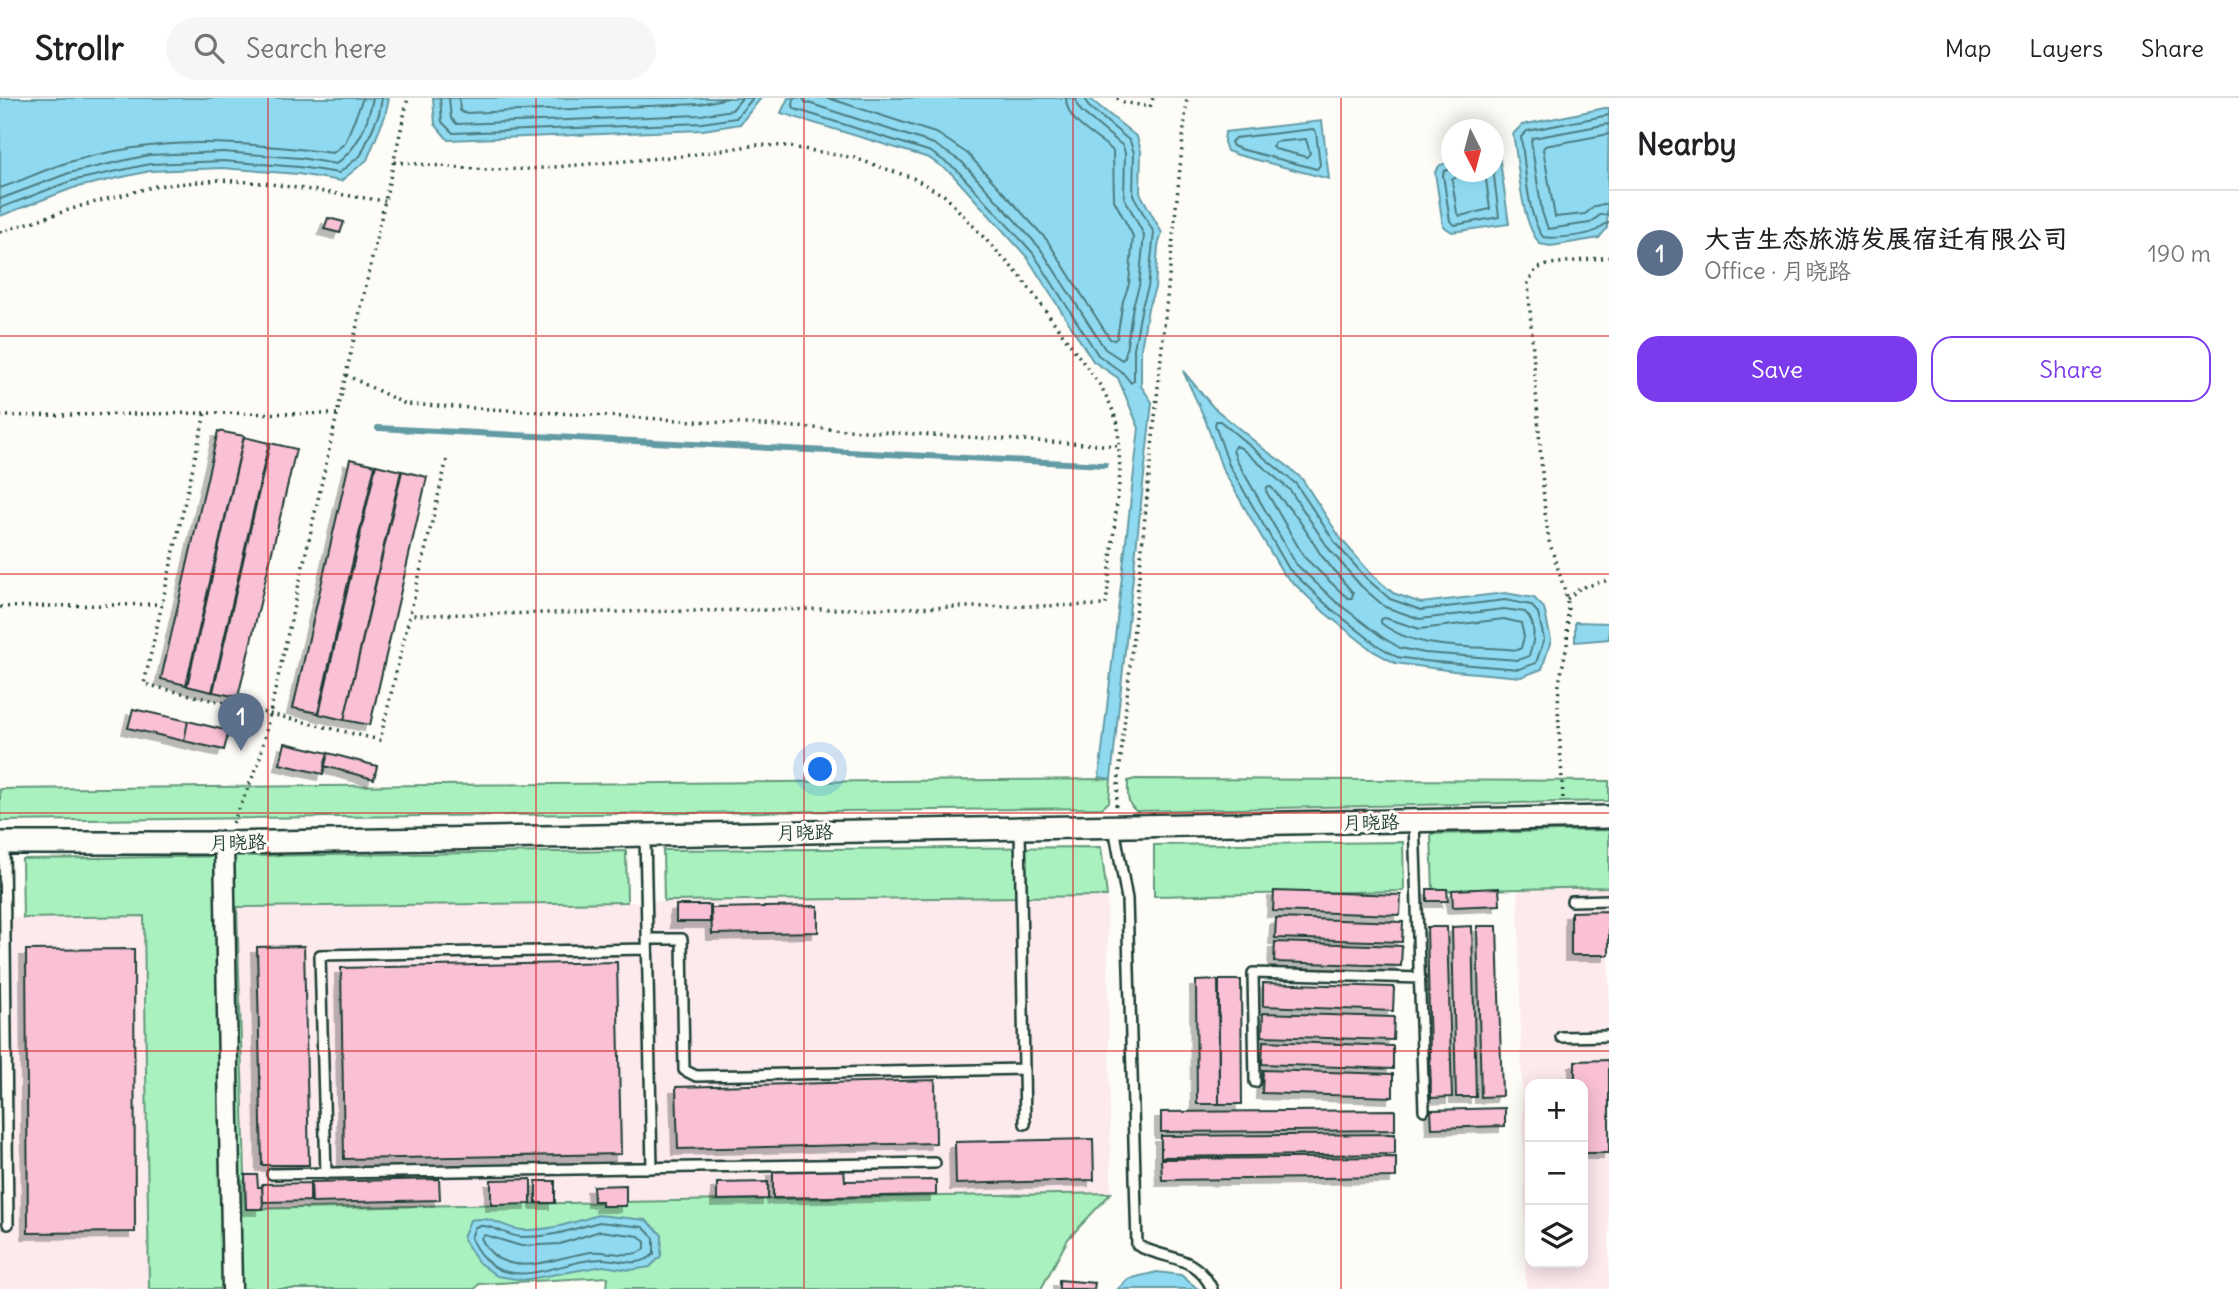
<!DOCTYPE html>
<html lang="en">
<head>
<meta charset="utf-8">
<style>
  :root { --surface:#fff; --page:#f6f6f6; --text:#202124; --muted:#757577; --line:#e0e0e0; --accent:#7c3aed }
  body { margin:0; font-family:Delius,"LXGW WenKai TC",sans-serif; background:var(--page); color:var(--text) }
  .controls { position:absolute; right:21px; bottom:21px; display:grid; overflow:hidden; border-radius:14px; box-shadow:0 4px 18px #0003 }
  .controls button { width:63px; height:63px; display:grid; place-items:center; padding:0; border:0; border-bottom:2px solid var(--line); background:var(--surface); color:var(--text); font:35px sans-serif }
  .compass { position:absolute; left:1441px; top:21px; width:63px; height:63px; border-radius:50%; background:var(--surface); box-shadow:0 4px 18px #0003; rotate:174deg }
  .you { position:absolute; left:821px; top:672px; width:24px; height:24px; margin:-18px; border:5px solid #fff; border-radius:50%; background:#1a73e8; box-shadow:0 0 0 10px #1a73e833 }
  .badge { display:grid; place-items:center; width:46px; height:46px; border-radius:50%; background:var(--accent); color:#fff; font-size:23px; font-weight:700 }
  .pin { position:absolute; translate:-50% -58px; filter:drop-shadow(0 2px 4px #0008) }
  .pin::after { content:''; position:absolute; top:37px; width:24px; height:21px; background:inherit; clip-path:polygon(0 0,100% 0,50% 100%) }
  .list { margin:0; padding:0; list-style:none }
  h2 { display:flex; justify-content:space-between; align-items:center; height:91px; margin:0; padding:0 28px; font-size:30px }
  h2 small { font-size:23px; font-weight:400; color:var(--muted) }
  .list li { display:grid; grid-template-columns:46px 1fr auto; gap:21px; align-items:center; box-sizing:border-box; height:126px; padding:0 28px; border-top:2px solid var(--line) }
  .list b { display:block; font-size:26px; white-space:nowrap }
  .list p { margin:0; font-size:23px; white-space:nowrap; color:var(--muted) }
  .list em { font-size:23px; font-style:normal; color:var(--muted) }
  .actions { display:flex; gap:14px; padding:21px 28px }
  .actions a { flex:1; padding:16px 0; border:2px solid var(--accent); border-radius:21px; text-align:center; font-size:24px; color:var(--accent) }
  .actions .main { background:var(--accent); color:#fff }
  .icon { flex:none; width:38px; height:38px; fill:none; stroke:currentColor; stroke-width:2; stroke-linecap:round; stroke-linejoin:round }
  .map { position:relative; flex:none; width:1609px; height:1191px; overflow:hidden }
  header { display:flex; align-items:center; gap:42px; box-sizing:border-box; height:98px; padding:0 35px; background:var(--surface); border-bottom:2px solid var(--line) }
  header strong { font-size:33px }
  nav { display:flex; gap:38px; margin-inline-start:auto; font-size:24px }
  .search { width:490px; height:63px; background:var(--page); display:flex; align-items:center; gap:18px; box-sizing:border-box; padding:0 24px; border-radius:38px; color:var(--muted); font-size:26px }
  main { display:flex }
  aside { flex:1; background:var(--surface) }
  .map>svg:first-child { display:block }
  .built { fill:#fceaed; fill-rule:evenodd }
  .green { fill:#a9f2bf; stroke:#64987a; stroke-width:2 }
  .water { fill:#90daf1; stroke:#639ba5; stroke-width:2 }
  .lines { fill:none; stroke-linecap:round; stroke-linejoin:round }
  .shore { stroke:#4c7c80; stroke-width:2 }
  .stream { stroke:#639ba5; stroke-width:6 }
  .building { fill:#fac1d6; stroke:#1f3d34; stroke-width:2; filter:url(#shadow) }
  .service-casing { stroke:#1f3d34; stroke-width:14 }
  .minor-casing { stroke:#1f3d34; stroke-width:23 }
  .tertiary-casing { stroke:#1f3d34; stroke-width:26 }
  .path { stroke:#1f3d34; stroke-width:3.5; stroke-dasharray:2 5; stroke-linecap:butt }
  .service { stroke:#fdfcf7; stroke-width:9 }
  .minor { stroke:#fdfcf7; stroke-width:18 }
  .tertiary { stroke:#fdfcf7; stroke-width:21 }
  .grid { fill:none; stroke:#d62828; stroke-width:2; stroke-opacity:0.55 }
  .labels { text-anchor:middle; stroke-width:6; stroke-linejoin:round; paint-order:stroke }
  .street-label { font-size:19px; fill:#1f3d34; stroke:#fdfcf7 }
</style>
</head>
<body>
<header>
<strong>Strollr</strong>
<div class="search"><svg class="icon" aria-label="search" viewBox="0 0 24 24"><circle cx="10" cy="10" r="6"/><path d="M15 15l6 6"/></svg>Search here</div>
<nav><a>Map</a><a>Layers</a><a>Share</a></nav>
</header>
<main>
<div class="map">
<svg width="1609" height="1191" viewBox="0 0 1609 1191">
  <defs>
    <filter id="shadow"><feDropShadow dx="-6" dy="6" stdDeviation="0" flood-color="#0004"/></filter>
  </defs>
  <rect width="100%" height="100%" fill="#fdfcf7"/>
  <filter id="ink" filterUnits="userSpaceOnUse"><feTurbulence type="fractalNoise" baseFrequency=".0143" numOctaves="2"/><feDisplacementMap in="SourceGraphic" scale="14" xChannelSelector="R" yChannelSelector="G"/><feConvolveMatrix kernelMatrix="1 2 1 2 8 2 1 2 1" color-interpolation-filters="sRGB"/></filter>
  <g filter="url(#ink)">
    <path class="built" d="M 1609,789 L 1609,1191 L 1526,1191 L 1518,791 ZM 1530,986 L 1583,986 L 1583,1165 L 1530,1165 Z
      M 1107,798 L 1111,1095 L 246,1112 L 237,809 Z
      M 144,818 L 149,1191 L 0,1191 L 0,820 Z"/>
    <path class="green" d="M 1111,681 L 1109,704 L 1102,710 L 0,723 L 0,691 Z
      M 1135,681 L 1609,683 L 1609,703 L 1136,713 C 1126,705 1128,695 1128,683 Z
      M 1609,732 L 1609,789 L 1433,793 L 1431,736 Z
      M 1403,744 L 1404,793 L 1154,798 L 1154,747 Z
      M 1101,749 L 1107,798 L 664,803 L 663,752 Z
      M 626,753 L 627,804 L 237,809 L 246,1111 L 1111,1095 L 1068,1141 L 1041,1191 L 607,1191 L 608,1179 L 479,1186 L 475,1191 L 149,1191 L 144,818 L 23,820 L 22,761 Z"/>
    <path class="water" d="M 0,0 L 389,0 L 385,18 L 367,62 L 341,83 L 298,76 L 222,70 L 150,73 L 73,90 L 0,118 Z
      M 433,0 L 761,0 L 740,26 L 703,32 L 448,42 L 435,26 Z
      M 788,0 L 1089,0 L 1137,39 L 1141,53 L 1140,95 L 1162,135 L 1158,148 L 1155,190 L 1148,210 L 1141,251 L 1141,288 L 1152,304 L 1111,681 L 1099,679 L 1139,330 L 1118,280 L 1093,263 L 1027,159 L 952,76 L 929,60 L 781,15 Z
      M 1605,10 L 1609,10 L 1607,130 L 1599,140 L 1551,148 L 1540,146 C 1519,121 1520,69 1513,36 L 1522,27 Z
      M 1322,23 L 1329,81 L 1238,57 L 1227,53 L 1224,44 L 1225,34 Z
      M 1494,53 L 1499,56 L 1509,126 L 1452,134 L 1443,128 L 1435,74 L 1440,67 L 1451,64 L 1451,74 L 1493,74 Z
      M 1183,273 L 1213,309 L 1265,352 L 1285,366 L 1302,381 L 1341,441 L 1372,477 L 1393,495 L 1421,505 L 1505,495 L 1534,500 L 1544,510 L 1551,542 L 1542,571 L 1521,579 L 1454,573 L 1395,565 L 1373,553 L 1325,515 L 1283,475 L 1257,431 L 1222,370 L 1205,321 Z
      M 1575,524 L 1609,525 L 1609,541 L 1575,544 Z
      M 598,1117 L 646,1122 L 662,1137 L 661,1158 L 650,1169 L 630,1172 L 603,1168 L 523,1182 L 497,1178 L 478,1164 L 463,1140 L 470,1122 C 494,1117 501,1130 522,1132 C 549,1133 572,1125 598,1117 Z
      M 1157,1174 L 1181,1177 L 1198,1191 L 1118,1191 L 1128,1181 Z"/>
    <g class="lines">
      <path class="shore" d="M 440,0 L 442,24 L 453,35 L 702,25 L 736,20 L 753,0
        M 449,0 L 451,20 L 457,26 L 701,17 L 732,12 L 742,0
        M 459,0 L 460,13 L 464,15 L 700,6 L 728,0
        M 794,0 L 793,8 L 795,11 L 931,54 L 956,71 L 1033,155 L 1098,257 L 1123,275 L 1131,285 L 1134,282 L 1134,250 L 1142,208 L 1148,189 L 1154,135 L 1133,97 L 1134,55 L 1130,43 L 1088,8 L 1085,0
        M 803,0 L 805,4 L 934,46 L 962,64 L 1040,150 L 1105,251 L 1122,262 L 1125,259 L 1133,208 L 1139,188 L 1144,137 L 1124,99 L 1125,55 L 1123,48 L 1082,14 L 1077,7 L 1076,0
        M 828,0 L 938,36 L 968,56 L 1047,142 L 1110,241 L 1114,242 L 1117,240 L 1123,203 L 1129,186 L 1133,138 L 1114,102 L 1113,53 C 1097,37 1067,27 1066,0
        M 1609,17 L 1527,33 L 1521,39 C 1526,67 1526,116 1543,139 C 1552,141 1586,138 1595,133 C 1602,130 1601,126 1609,125
        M 1609,26 L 1533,40 L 1531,43 L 1542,114 L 1548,131 L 1590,125 L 1600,117 L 1609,116
        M 1313,31 L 1316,34 L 1320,67 L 1317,71 L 1240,51 L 1233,48 L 1231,44 L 1235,40 Z
        M 1609,36 L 1545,48 L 1543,51 L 1555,119 L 1585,116 L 1595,108 L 1609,105
        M 1306,41 L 1310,55 L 1307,59 L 1275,51 L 1272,48 L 1275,44 Z
        M 1451,71 L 1444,73 L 1443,77 L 1450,123 L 1455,127 L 1499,119 L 1493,70
        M 1463,74 L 1452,82 L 1457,115 L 1460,118 L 1490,111 L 1485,74
        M 0,90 C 22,83 43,72 66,65 C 158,37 239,43 333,55 L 345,45 L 363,0
        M 0,101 L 69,75 L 149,57 L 223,54 L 300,60 L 336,66 C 359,49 367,27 373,0
        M 0,110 L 71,83 L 150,66 L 223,63 L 299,69 L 339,75 L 361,57 L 379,16 L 382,0
        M 1216,323 L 1220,323 L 1296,386 L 1336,446 L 1367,481 L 1390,501 L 1421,512 L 1505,502 L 1531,507 L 1538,515 L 1544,541 L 1536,565 L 1519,571 L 1424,563 L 1397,559 L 1377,547 L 1330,510 L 1289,471 L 1229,367 L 1215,327 Z
        M 1235,348 L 1241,350 L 1290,392 L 1329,451 L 1361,488 L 1385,509 L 1420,521 L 1504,511 L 1525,514 C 1538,526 1534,544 1529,558 L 1518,562 L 1425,555 L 1400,550 L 1382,539 L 1335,503 L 1296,466 L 1237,363 L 1233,352 Z
        M 1267,389 L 1271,389 L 1299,422 L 1321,457 L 1353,495 L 1352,500 L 1348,500 L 1342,495 L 1304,459 L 1266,393 Z
        M 1385,520 L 1420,531 L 1504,521 L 1521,525 L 1524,539 L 1521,550 L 1518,552 C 1474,547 1417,554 1381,525 L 1381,521 Z
        M 599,1124 L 643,1129 L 654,1140 L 654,1156 C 638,1171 621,1161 602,1161 C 569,1161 533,1184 500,1172 C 487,1166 476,1153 471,1140 L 475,1129 C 491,1124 506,1139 523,1139 C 555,1139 570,1132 599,1124 Z
        M 600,1133 L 639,1138 L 645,1144 L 645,1151 C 631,1162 608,1152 591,1154 C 564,1157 531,1174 504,1163 C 494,1160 485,1149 481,1140 L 485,1137 L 521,1148 L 560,1146 Z"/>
      <path class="stream" d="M 378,330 L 1105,367"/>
    </g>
    <path class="building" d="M 328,120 L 344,124 L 340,135 L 324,131 Z
      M 218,333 L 244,338 L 186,587 L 161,581 Z
      M 244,339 L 269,345 L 212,594 L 187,588 Z
      M 270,345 L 296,351 L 238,599 L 213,594 Z
      M 350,361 L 375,367 L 318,615 L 293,610 Z
      M 376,367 L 401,373 L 344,622 L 319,616 Z
      M 402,373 L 427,379 L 370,627 L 344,622 Z
      M 133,611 L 188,623 L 184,643 L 128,630 Z
      M 188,623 L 229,633 L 224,652 L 184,643 Z
      M 285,645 L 328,655 L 323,676 L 280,666 Z
      M 328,655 L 377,668 L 374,681 L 324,668 Z
      M 1499,790 L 1500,807 L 1453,809 L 1452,792 Z
      M 1427,791 L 1447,791 L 1448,803 L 1427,803 Z
      M 1274,793 L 1401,797 L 1400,817 L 1273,813 Z
      M 676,807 L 710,807 L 710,824 L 676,824 Z
      M 818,808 L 818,834 L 712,836 L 711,810 Z
      M 1609,813 L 1609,857 L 1571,857 L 1571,814 Z
      M 1276,820 L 1403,824 L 1402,844 L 1275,840 Z
      M 1472,828 L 1476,999 L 1456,999 L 1452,829 Z
      M 1477,828 L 1497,828 L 1502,998 L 1481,999 Z
      M 1427,829 L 1447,829 L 1452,999 L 1431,1000 Z
      M 1275,844 L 1402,848 L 1401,868 L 1274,864 Z
      M 304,848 L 309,1067 L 262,1067 L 257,849 Z
      M 134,851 L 135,1134 L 28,1135 L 26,852 Z
      M 617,864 L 621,1056 L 344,1061 L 341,870 Z
      M 1218,882 L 1219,1006 L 1197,1006 L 1196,883 Z
      M 1219,882 L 1241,882 L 1242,1006 L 1219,1006 Z
      M 1263,885 L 1394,889 L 1393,913 L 1263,908 Z
      M 1263,915 L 1394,919 L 1393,942 L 1262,938 Z
      M 1263,943 L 1393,948 L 1393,971 L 1262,966 Z
      M 1609,962 L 1609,1055 L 1583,1055 L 1583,986 L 1575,986 L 1575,963 Z
      M 1263,972 L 1393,976 L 1393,999 L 1262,995 Z
      M 935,982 L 936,1045 L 678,1051 L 676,989 Z
      M 1505,1010 L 1505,1028 L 1432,1030 L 1431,1012 Z
      M 1395,1012 L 1395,1032 L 1161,1034 L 1161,1014 Z
      M 1395,1036 L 1395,1056 L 1161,1059 L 1161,1038 Z
      M 1093,1041 L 1094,1082 L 956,1086 L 955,1044 Z
      M 1396,1059 L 1396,1079 L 1162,1082 L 1161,1061 Z
      M 844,1071 L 845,1083 L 936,1082 L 936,1097 L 773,1100 L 773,1072 Z
      M 245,1077 L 257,1077 L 258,1089 L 262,1089 L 263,1111 L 246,1111 Z
      M 439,1081 L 440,1102 L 312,1105 L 311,1084 Z
      M 531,1081 L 531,1106 L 491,1107 L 491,1082 Z
      M 536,1083 L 555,1083 L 555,1105 L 536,1105 Z
      M 768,1084 L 768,1101 L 717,1102 L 717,1085 Z
      M 310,1085 L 310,1103 L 263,1104 L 262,1086 Z
      M 626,1087 L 626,1108 L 602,1108 L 602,1103 L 594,1103 L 593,1088 Z
      M 1059,1182 L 1095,1185 L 1094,1191 L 1059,1191 Z"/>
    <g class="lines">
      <defs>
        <path id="service" d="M 1414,723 L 1424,1012
          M 1114,729 L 1127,801 L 1137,1147 C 1166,1163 1195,1155 1212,1191
          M 1020,731 L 1024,971
          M 645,737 L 652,1070
          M 4,747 L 8,1126
          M 1572,803 L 1609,802
          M 647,841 L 682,841 L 684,972 L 696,978 L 1024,971 L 1025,1026
          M 1561,939 L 1609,938
          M 1255,984 L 1253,875 L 1420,880
          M 272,1076 L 935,1065
          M 326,1076 L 320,857 L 647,851"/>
        <path id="minor" d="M 224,745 L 232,1191"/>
        <path id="tertiary" d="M 0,745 L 224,745 L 1609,719"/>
      </defs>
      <use href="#service" class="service-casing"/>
      <use href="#minor" class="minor-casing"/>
      <use href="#tertiary" class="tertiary-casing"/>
      <path class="path" d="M 1117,0 L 1123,4 L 1150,9 L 1153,0
        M 394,64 L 487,72 L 531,71 L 684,58 L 756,47 L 786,48 L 854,60 L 913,80 L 945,98 L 1021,179 L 1102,290 L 1111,308 L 1118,326 L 1120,376 L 1106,507 L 411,517
        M 0,134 L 81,108 L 156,88 L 219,82 L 264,85 L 385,103
        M 346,277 L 405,306 L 1120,348
        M 337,316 L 205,315 L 144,586 L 380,642 L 447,361
        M 0,318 L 205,315
        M 1567,501 L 1580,490 L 1609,482
        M 0,509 L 162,506
        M 1563,700 L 1558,610 L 1559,585 L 1567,547 L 1568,512 L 1565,493 L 1549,443 L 1545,415 L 1528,185 L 1536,171 L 1550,166 L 1609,159
        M 1116,708 L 1187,0
        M 233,725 L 259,664 L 408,0"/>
      <use href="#service" class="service"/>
      <use href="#minor" class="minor"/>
      <use href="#tertiary" class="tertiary"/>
    </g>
  </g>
  <path class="grid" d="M 268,0 L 268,1191M 536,0 L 536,1191M 804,0 L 804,1191M 1073,0 L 1073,1191M 1341,0 L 1341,1191M 0,238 L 1609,238M 0,476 L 1609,476M 0,715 L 1609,715M 0,953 L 1609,953"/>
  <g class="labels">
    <g class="street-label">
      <text transform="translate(1371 724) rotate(-1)" y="7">月晓路</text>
      <text transform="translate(805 734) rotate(-1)" y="7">月晓路</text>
      <text transform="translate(238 744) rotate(-1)" y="7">月晓路</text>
    </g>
  </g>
</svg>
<div class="controls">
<button>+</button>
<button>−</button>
<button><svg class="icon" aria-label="layers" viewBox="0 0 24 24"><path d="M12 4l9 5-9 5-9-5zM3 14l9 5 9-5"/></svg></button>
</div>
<svg class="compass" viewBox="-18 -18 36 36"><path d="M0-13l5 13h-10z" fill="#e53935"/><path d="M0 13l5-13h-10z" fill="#757577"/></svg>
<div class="you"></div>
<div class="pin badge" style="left:241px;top:653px;background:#5c6f8a">1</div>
</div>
<aside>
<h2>Nearby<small></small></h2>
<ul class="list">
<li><span class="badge" style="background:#5c6f8a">1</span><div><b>大吉生态旅游发展宿迁有限公司</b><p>Office · 月晓路</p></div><em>190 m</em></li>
</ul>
<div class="actions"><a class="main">Save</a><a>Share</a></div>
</aside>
</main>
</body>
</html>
